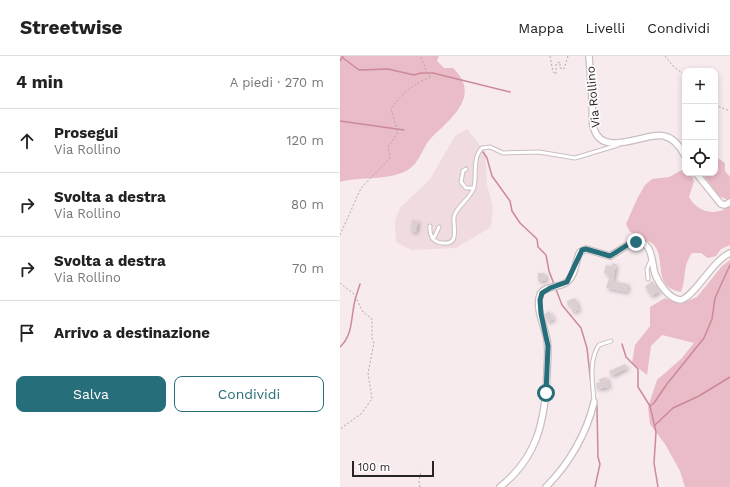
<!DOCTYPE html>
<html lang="it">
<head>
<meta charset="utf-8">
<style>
  :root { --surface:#fff; --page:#f2f2f2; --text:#222; --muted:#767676; --line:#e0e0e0; --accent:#276e7b }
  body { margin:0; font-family:"Work Sans",sans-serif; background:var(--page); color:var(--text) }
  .controls { position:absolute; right:12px; top:12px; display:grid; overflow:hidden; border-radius:8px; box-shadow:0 2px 6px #0003 }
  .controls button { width:36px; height:36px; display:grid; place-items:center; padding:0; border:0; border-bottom:1px solid var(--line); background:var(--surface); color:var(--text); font:20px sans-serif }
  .scale { position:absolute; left:12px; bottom:10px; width:82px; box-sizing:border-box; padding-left:4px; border:2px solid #282425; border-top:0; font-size:11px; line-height:14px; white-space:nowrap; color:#282425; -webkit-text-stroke:3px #fdfbfc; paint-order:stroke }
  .stop { position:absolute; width:12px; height:12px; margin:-9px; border:3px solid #276e7b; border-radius:50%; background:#fff }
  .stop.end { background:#276e7b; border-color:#fff; box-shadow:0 1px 4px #0008 }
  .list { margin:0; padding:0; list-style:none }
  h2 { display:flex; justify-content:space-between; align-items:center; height:52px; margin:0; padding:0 16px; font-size:17px }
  h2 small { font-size:13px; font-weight:400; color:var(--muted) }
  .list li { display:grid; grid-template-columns:26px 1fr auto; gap:12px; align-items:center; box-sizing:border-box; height:64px; padding:0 16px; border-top:1px solid var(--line) }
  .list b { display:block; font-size:15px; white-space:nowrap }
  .list p { margin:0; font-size:13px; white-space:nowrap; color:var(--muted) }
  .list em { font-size:13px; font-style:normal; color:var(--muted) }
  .actions { display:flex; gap:8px; padding:12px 16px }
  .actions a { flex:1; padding:9px 0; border:1px solid var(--accent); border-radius:8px; text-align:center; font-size:14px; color:var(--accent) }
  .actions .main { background:var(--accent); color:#fff }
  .icon { flex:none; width:22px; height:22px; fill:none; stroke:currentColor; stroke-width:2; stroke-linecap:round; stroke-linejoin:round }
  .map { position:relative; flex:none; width:390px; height:431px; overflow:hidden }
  header { display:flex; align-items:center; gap:24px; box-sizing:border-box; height:56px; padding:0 20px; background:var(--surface); border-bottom:1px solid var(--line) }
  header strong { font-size:19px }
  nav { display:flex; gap:22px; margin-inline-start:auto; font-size:14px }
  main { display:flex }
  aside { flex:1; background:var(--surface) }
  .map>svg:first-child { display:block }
  .built { fill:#f0dbe0 }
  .green { fill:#eabcc7 }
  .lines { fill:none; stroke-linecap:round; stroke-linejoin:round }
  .stream { stroke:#cc899b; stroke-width:1.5 }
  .building { fill:#dbcfd2; filter:url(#shadow) }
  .lane-casing { stroke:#cabfc1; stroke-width:5 }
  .street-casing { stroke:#cabfc1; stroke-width:8 }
  .path { stroke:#b1a8aa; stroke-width:1; stroke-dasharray:2 2; stroke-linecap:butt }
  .lane { stroke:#fff; stroke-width:3 }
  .street { stroke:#fff; stroke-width:5.5 }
  .route { stroke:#276e7b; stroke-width:5 }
  .labels { text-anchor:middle; stroke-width:3.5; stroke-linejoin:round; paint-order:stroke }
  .street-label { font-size:12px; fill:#282425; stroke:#fdfbfc }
</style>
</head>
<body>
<header>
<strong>Streetwise</strong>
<nav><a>Mappa</a><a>Livelli</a><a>Condividi</a></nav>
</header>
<main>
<aside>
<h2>4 min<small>A piedi · 270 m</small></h2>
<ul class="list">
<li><svg class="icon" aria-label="ahead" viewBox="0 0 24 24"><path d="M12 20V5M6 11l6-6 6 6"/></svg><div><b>Prosegui</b><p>Via Rollino</p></div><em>120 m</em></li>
<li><svg class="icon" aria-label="right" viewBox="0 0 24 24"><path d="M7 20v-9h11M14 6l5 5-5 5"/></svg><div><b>Svolta a destra</b><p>Via Rollino</p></div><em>80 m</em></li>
<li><svg class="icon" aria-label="right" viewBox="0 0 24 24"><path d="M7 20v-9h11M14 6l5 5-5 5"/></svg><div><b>Svolta a destra</b><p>Via Rollino</p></div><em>70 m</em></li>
<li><svg class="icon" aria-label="arrive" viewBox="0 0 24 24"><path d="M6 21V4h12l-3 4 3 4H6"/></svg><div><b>Arrivo a destinazione</b></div></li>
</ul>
<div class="actions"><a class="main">Salva</a><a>Condividi</a></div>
</aside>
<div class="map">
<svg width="390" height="431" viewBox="0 0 390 431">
  <defs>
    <filter id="shadow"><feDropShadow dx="2" dy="2" stdDeviation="2" flood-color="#0004"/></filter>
  </defs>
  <rect width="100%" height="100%" fill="#f7ebee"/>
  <path class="built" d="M 127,73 L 145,96 L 147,129 L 153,151 L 151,171 L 116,192 L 71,194 L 56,186 L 55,164 L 60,152 L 90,123 L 115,80 Z"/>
  <path class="green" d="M 0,0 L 99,0 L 97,5 L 104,12 L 113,12 C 141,39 113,61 92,81 C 82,91 80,108 66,115 C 46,125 21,120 0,126 Z
    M 378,102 L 385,107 L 385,115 L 390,121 L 390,145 L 379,140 L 362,117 L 375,117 L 375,103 Z
    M 344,113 L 345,117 L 351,117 L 354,125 L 349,141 C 357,156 376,161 390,150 L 390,189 L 381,193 L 376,200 L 368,202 L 361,197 L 352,197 C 342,211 347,221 341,236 C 311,231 327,202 313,188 C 309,184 303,184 298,183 L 298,179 L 290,176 L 286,168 L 297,143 L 305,129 L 312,123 L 329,121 Z
    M 390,204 L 390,431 L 345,431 L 340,415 L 325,388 L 310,368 L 308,351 L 317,324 L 341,303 L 354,287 L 322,279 L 311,290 L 307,319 L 292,307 L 295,289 L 310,270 L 310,251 L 325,242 L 340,248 L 357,241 L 382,210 Z"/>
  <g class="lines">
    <path class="stream" d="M 3,2 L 19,14 L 48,13 L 74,19 L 81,17 L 93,17 L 170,36
      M 0,5 L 3,0
      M 0,65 L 64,74
      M 143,96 L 147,102 L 152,120 L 170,145 L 172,155 L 180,167 L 197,183 L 198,191 L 206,199 L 209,215 L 222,249 L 241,272 L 247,292 L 252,338
      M 282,288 L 286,301 L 298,313 L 298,331 L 310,350 L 316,376 L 314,407 L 318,431
      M 0,291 C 12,280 11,265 14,249 C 15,242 18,235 20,228
      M 310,350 L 314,347 L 327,328 L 364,282 L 372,263 L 375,242 L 390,209
      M 315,369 L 333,352 L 359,340 L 390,321
      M 255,431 L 260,408 L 258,401 L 257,351 L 256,347"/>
  </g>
  <path class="building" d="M 72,164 L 78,165 L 76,176 L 71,175 Z
    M 272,207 L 276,208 L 273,225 L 288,228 L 287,236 L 266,232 L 270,219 L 264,217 L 266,209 L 272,210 Z
    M 198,217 L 205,217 L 206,225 L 198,225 Z
    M 312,225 L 320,235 L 311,240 L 305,231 Z
    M 235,242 L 239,254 L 232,256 L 231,249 L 228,250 L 227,245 Z
    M 209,255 L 214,263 L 208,266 L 204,258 Z
    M 285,308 L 287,312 L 271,320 L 269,315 Z
    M 267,321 L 269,331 L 257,333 L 256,327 L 260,326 L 259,323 Z"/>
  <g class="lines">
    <defs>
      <path id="lane" d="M 126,113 L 123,115 L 121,126 L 126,132 L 134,132
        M 90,170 C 89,179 93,187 103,187 C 120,189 113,171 114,161 C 116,150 131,143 134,131 C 137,119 132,102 142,92 L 150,91 L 163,97 L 199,96 L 235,102 L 278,89
        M 92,182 L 95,180 L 99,171
        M 308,223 L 307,213 L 311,204
        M 254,346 C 253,328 248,305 259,289 L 271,285"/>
      <path id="street" d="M 249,0 C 250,16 252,33 252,49 C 253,56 251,66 254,73 C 263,103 308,75 324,80 C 334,82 341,92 345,100
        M 356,117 L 381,148 L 385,149 L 390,146
        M 160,431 C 198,401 205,364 207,318 C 207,307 209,295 207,284 C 205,271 195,252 200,239 C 204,229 220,232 227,226 C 236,219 235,205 240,196 L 246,193 L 270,200 L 293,186 C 314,184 311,205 315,218 C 319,228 330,244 341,244 C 356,239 372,205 390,197
        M 206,431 C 229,408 247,377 254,346"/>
    </defs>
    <use href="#lane" class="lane-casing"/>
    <use href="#street" class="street-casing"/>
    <path class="path" d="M 210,0 L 213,16 L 216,18 L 216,8 L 220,6 L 220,12 L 224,13 L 228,0
      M 325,0 L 334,11 L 345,19
      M 375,49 L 390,55
      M 0,179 L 21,132 L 50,102 L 48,91 L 58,76 L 51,53 C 59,39 76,26 91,21 L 85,14 L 86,12 L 80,0
      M 0,227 L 14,238 L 23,256 L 32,263 L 32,282 L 34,287 L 28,317 L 32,343 L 21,358 L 0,373
      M 80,431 L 79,425 L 81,415"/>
    <use href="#lane" class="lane"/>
    <use href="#street" class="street"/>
  </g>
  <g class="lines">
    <path class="route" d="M 206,337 L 208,290 L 201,258 L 200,244 L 202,237 L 210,232 L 227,226 L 242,194 L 246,193 L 270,200 L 289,188 L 296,186"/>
  </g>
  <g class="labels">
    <g class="street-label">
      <text transform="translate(253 41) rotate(-95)" y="4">Via Rollino</text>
    </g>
  </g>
</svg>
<div class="controls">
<button>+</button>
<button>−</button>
<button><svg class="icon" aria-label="locate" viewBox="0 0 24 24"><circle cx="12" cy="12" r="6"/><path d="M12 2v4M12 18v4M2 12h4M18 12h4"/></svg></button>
</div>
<div class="scale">100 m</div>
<div class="stop" style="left:206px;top:337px"></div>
<div class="stop end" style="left:296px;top:186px"></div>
</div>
</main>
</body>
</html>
